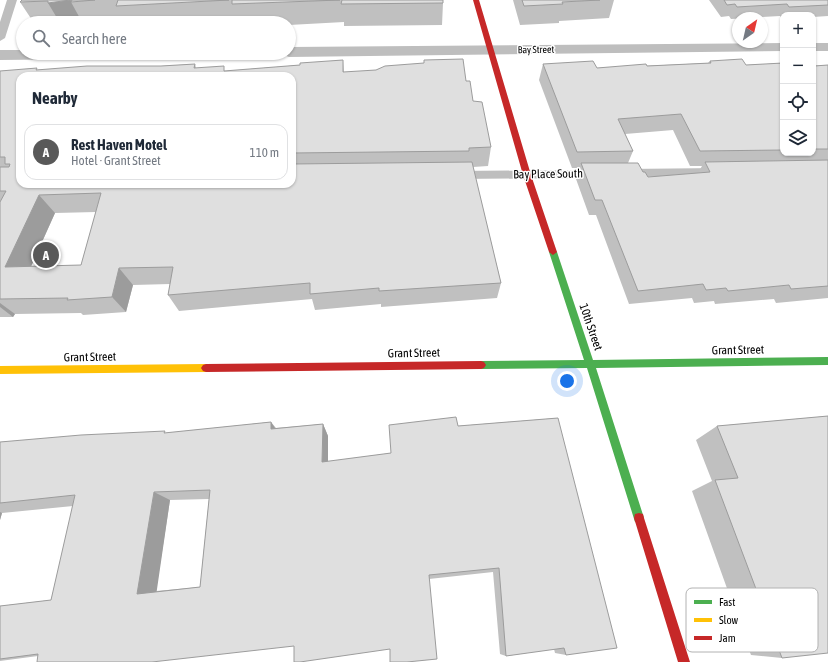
<!DOCTYPE html>
<html lang="en">
<head>
<meta charset="utf-8">
<style>
  :root { --surface:#fff; --page:#f2f2f3; --text:#1f2937; --muted:#747a83; --line:#e0e1e3; --accent:#595959 }
  body { margin:0; font-family:"Asap Condensed",sans-serif; background:var(--page); color:var(--text) }
  .controls { position:absolute; right:12px; top:12px; display:grid; overflow:hidden; border-radius:8px; box-shadow:0 1px 3px #0004 }
  .controls button { width:36px; height:36px; display:grid; place-items:center; padding:0; border:0; border-bottom:1px solid var(--line); background:var(--surface); color:var(--text); font:20px sans-serif }
  .compass { position:absolute; left:732px; top:12px; width:36px; height:36px; border-radius:50%; background:var(--surface); box-shadow:0 1px 3px #0004; rotate:34deg }
  .you { position:absolute; left:567px; top:381px; width:14px; height:14px; margin:-10px; border:3px solid #fff; border-radius:50%; background:#1a73e8; box-shadow:0 0 0 6px #1a73e833 }
  .badge { display:grid; place-items:center; width:26px; height:26px; border-radius:50%; background:var(--accent); color:#fff; font-size:13px; font-weight:700 }
  .pin { position:absolute; translate:-50% -50%; border:2px solid #fff; box-shadow:0 1px 4px #0006 }
  .list { margin:0; padding:0; list-style:none }
  h2 { display:flex; justify-content:space-between; align-items:center; height:52px; margin:0; padding:0 16px; font-size:17px }
  h2 small { font-size:13px; font-weight:400; color:var(--muted) }
  .list li { display:grid; grid-template-columns:26px 1fr auto; gap:12px; align-items:center; box-sizing:border-box; height:56px; margin:0 8px 8px; padding:0 8px; border:1px solid var(--line); border-radius:12px }
  .list b { display:block; font-size:15px; white-space:nowrap }
  .list p { margin:0; font-size:13px; white-space:nowrap; color:var(--muted) }
  .list em { font-size:13px; font-style:normal; color:var(--muted) }
  .icon { flex:none; width:22px; height:22px; fill:none; stroke:currentColor; stroke-width:2; stroke-linecap:round; stroke-linejoin:round }
  .map { position:relative; flex:none; width:828px; height:662px; overflow:hidden }
  .search { position:absolute; background:var(--surface); box-shadow:0 1px 3px #0004; left:16px; top:16px; width:280px; height:44px; display:flex; align-items:center; gap:10px; box-sizing:border-box; padding:0 14px; border-radius:22px; color:var(--muted); font-size:15px }
  .panel { position:absolute; background:var(--surface); box-shadow:0 1px 3px #0004; left:16px; top:72px; width:280px; height:116px; border-radius:12px }
  .map>svg:first-child { display:block }
  .lines { fill:none; stroke-linecap:round; stroke-linejoin:round }
  .lane { fill:#bebebe; fill-rule:evenodd }
  .street { fill:#bebebe; fill-rule:evenodd }
  .fast { fill:#4caf50; fill-rule:evenodd }
  .slow { fill:#ffc107; fill-rule:evenodd }
  .jam { fill:#c62828; fill-rule:evenodd }
  .wall { fill:#c0c0c0; fill-rule:evenodd }
  .shaded-wall { fill:#9c9c9c }
  .building { fill:#dfdfdf; stroke:#9c9c9c; fill-rule:evenodd }
  .labels { text-anchor:middle; stroke-width:3; stroke-linejoin:round; paint-order:stroke }
  .far-street-label { font-size:10px; fill:#000; stroke:#fff }
  .street-label { font-size:12px; fill:#000; stroke:#fff }
  .key { fill:#fff; stroke:#b2b2b2; stroke-width:1 }
  .key-label { font-size:11px; fill:#000 }
</style>
</head>
<body>
<div class="map">
<svg width="828" height="662" viewBox="0 0 828 662">
  <rect width="100%" height="100%" fill="#fff"/>
  <g class="lines">
    <path class="lane" d="M 7,0 L 17,0 L 5,38 L 0,41 L 0,22 Z
      M 719,168 L 723,169 L 725,172 L 723,175 L 719,176 L 625,177 L 621,176 L 619,173 L 621,170 L 625,169 Z
      M 597,170 L 601,171 L 603,174 L 601,177 L 597,178 L 455,179 L 451,178 L 449,175 L 451,172 L 455,171 Z"/>
    <path class="street" d="M 783,43 L 783,51 L 289,57 L 284,55 L 282,53 L 289,53 L 289,47 Z
      M 813,43 L 828,43 L 828,51 L 813,51 Z
      M 0,50 L 23,50 L 23,53 L 197,53 L 194,56 L 189,58 L 0,60 Z"/>
    <path class="fast" d="M 553,249 L 557,252 L 593,360 L 828,357 L 828,365 L 596,368 L 644,518 L 643,522 L 639,523 L 635,522 L 587,368 L 481,369 L 478,368 L 476,365 L 478,362 L 481,361 L 584,360 L 549,252 Z"/>
    <path class="slow" d="M 206,364 L 209,365 L 211,368 L 209,371 L 206,372 L 0,374 L 0,366 Z"/>
    <path class="jam" d="M 473,0 L 479,0 L 531,175 L 557,252 L 553,255 L 549,252 L 523,175 Z
      M 481,361 L 484,362 L 486,365 L 484,368 L 481,369 L 206,372 L 203,371 L 201,368 L 203,365 L 206,364 Z
      M 639,513 L 643,514 L 644,518 L 690,662 L 678,662 L 634,518 L 635,514 Z"/>
  </g>
  <path class="wall" d="M 22,0 L 443,0 L 443,3 L 442,25 L 344,26 L 344,22 L 289,25 L 289,23 L 237,23 L 237,22 L 224,23 L 124,23 L 123,21 L 100,23 L 83,23 L 82,22 L 77,23 L 34,23 L 20,2 Z
    M 513,0 L 614,0 L 609,18 L 559,21 L 559,23 L 520,25 Z
    M 709,0 L 828,0 L 828,16 L 813,17 L 813,15 L 783,15 L 783,19 L 782,19 L 780,16 L 731,19 L 729,16 L 721,17 Z
    M 343,60 L 344,72 L 466,81 L 473,101 L 491,147 L 488,166 L 473,167 L 501,283 L 497,298 L 381,307 L 381,304 L 315,310 L 312,299 L 179,311 L 168,295 L 170,284 L 133,285 L 126,312 L 83,315 L 81,313 L 15,314 L 13,317 L 0,317 L 0,71 L 161,66 L 195,64 L 196,68 L 226,71 L 300,65 ZM 292,76 L 292,184 L 20,184 ZM 96,212 L 81,265 L 31,267 L 55,213 Z
    M 710,61 L 746,65 L 783,63 L 783,153 L 813,153 L 813,64 L 814,66 L 828,65 L 828,298 L 776,303 L 774,299 L 715,304 L 714,301 L 694,303 L 692,298 L 629,304 L 596,215 L 589,215 L 576,179 L 580,168 L 572,168 L 539,80 L 543,64 L 597,68 L 708,63 ZM 673,130 L 690,166 L 702,166 L 698,173 L 648,177 L 643,172 L 628,163 L 633,151 L 625,134 Z
    M 828,416 L 782,658 L 751,655 L 692,491 L 712,481 L 696,440 L 717,426 Z
    M 558,418 L 566,655 L 555,653 L 554,649 L 506,656 L 500,654 L 493,572 L 429,579 L 390,649 L 294,646 L 38,656 L 0,661 L 0,606 L 51,600 L 73,506 L 2,513 L 0,520 L 0,442 L 167,433 L 271,422 L 276,428 L 323,424 L 328,436 L 328,462 L 391,453 L 458,426 ZM 209,499 L 200,587 L 156,591 L 170,500 Z"/>
  <path class="shaded-wall" d="M 72,0 L 71,2 L 82,22 L 60,23 L 48,3 Z
    M 39,195 L 55,213 L 23,284 L 5,267 Z
    M 119,268 L 133,285 L 126,312 L 112,297 Z
    M 0,303 L 15,314 L 13,317 L 0,307 Z
    M 271,422 L 279,434 L 271,429 Z
    M 323,424 L 328,436 L 328,472 L 322,462 Z
    M 154,492 L 170,500 L 156,596 L 137,594 Z
    M 0,512 L 2,513 L 0,520 Z"/>
  <path class="building" d="M 22,0 L 70,0 L 48,3 L 48,1 L 20,2 Z
    M 72,0 L 95,0 L 71,2 Z
    M 118,0 L 229,0 L 116,6 Z
    M 232,0 L 340,0 L 232,4 Z
    M 342,0 L 443,0 L 443,3 L 341,4 Z
    M 522,0 L 600,0 L 562,2 L 563,4 L 524,6 Z
    M 724,0 L 828,0 L 828,5 L 789,7 L 787,4 L 737,7 L 735,4 L 727,5 Z
    M 463,59 L 466,81 L 470,81 L 473,101 L 482,102 L 491,147 L 469,148 L 469,151 L 292,153 L 292,76 L 20,76 L 20,184 L 292,184 L 292,164 L 472,162 L 501,283 L 379,291 L 379,288 L 310,294 L 310,283 L 168,295 L 173,267 L 119,268 L 112,297 L 67,300 L 68,298 L 0,299 L 0,202 L 6,191 L 0,191 L 0,167 L 9,167 L 10,164 L 5,164 L 5,157 L 0,157 L 0,71 L 37,68 L 36,70 L 87,66 L 161,66 L 195,64 L 194,68 L 224,66 L 224,71 L 300,65 L 300,63 L 343,60 L 343,72 L 376,70 L 385,66 L 424,63 L 424,60 ZM 101,193 L 81,265 L 5,267 L 39,195 Z
    M 742,59 L 746,65 L 783,63 L 783,150 L 700,151 L 681,114 L 618,119 L 633,151 L 577,152 L 543,64 L 593,61 L 597,68 L 646,64 L 647,66 L 711,63 L 710,61 Z
    M 813,64 L 814,66 L 828,65 L 828,149 L 813,149 Z
    M 828,160 L 828,286 L 791,289 L 789,285 L 728,291 L 726,288 L 706,290 L 703,284 L 638,291 L 602,200 L 595,200 L 581,163 L 638,163 L 643,172 L 645,172 L 648,177 L 710,172 L 705,162 Z
    M 828,416 L 828,653 L 782,658 L 715,480 L 738,478 L 717,426 Z
    M 456,417 L 458,426 L 558,418 L 617,648 L 566,655 L 564,648 L 506,656 L 499,568 L 429,575 L 437,659 L 407,662 L 390,662 L 390,649 L 300,662 L 294,662 L 294,646 L 152,662 L 37,662 L 38,654 L 0,659 L 0,606 L 51,600 L 75,495 L 0,503 L 0,442 L 81,435 L 165,431 L 164,433 L 271,422 L 271,429 L 323,424 L 322,462 L 391,453 L 389,425 ZM 210,490 L 200,587 L 137,594 L 154,492 Z"/>
  <g class="labels">
    <g class="far-street-label">
      <text transform="translate(536 49) rotate(-1)" y="4">Bay Street</text>
    </g>
    <g class="street-label">
      <text transform="translate(548 174) rotate(-1)" y="4">Bay Place South</text>
      <text transform="translate(591 327) rotate(71)" y="4">10th Street</text>
      <text transform="translate(738 350) rotate(-1)" y="4">Grant Street</text>
      <text transform="translate(414 353) rotate(-1)" y="4">Grant Street</text>
      <text transform="translate(90 357) rotate(-1)" y="4">Grant Street</text>
    </g>
  </g>
  <rect x="686" y="588" width="132" height="64" rx="6" class="key"/>
  <rect x="694" y="600" width="18" height="4" fill="#4caf50"/>
  <rect x="694" y="618" width="18" height="4" fill="#ffc107"/>
  <rect x="694" y="636" width="18" height="4" fill="#c62828"/>
  <g class="key-label">
    <text x="719" y="606">Fast</text>
    <text x="719" y="624">Slow</text>
    <text x="719" y="642">Jam</text>
  </g>
</svg>
<div class="controls">
<button>+</button>
<button>−</button>
<button><svg class="icon" aria-label="locate" viewBox="0 0 24 24"><circle cx="12" cy="12" r="6"/><path d="M12 2v4M12 18v4M2 12h4M18 12h4"/></svg></button>
<button><svg class="icon" aria-label="layers" viewBox="0 0 24 24"><path d="M12 4l9 5-9 5-9-5zM3 14l9 5 9-5"/></svg></button>
</div>
<svg class="compass" viewBox="-18 -18 36 36"><path d="M0-13l5 13h-10z" fill="#e53935"/><path d="M0 13l5-13h-10z" fill="#747a83"/></svg>
<div class="you"></div>
<div class="pin badge" style="left:46px;top:255px">A</div>
<div class="search"><svg class="icon" aria-label="search" viewBox="0 0 24 24"><circle cx="10" cy="10" r="6"/><path d="M15 15l6 6"/></svg>Search here</div>
<section class="panel">
<h2>Nearby<small></small></h2>
<ul class="list">
<li><span class="badge">A</span><div><b>Rest Haven Motel</b><p>Hotel · Grant Street</p></div><em>110 m</em></li>
</ul>
</section>
</div>
</body>
</html>
